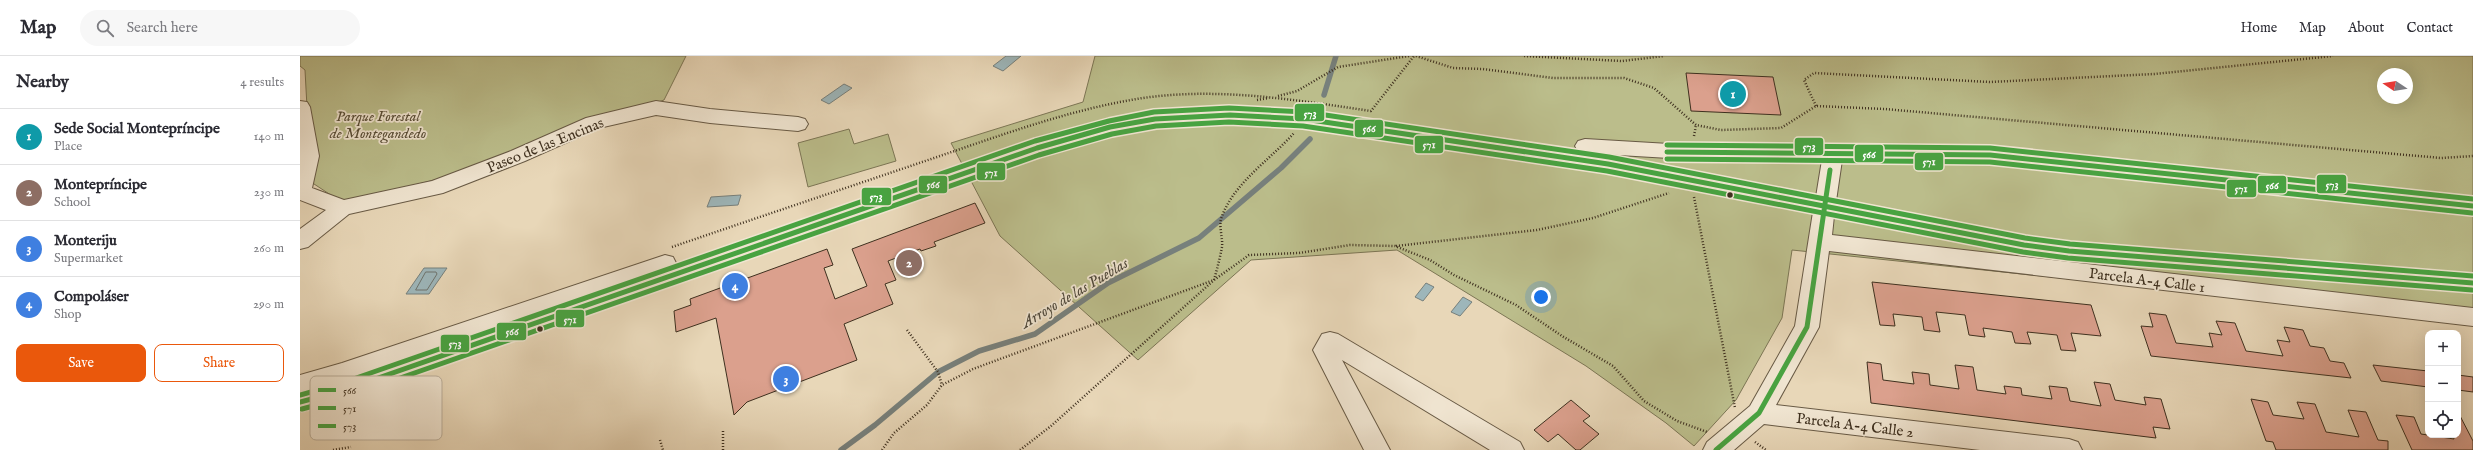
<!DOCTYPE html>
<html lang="en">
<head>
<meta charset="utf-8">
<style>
  :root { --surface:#fff; --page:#f7f7f7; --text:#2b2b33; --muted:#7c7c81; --line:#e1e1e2; --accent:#ea580c }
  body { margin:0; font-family:"IM FELL English",serif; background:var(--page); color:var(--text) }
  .controls { position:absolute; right:12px; bottom:12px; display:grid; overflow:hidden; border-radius:8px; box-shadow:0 4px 16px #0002 }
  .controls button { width:36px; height:36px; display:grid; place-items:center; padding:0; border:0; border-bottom:1px solid var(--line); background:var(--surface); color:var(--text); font:20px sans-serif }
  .compass { position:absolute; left:2077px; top:12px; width:36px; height:36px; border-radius:50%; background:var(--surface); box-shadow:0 4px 16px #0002; rotate:282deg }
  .you { position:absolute; left:1241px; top:241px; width:14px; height:14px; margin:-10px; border:3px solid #fff; border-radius:50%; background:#1a73e8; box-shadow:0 0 0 6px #1a73e833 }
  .badge { display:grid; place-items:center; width:26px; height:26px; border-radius:50%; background:var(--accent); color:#fff; font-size:13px; font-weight:700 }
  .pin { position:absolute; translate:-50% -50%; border:2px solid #fff; box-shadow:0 1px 4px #0006 }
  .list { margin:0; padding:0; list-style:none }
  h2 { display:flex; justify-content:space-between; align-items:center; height:52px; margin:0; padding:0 16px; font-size:17px }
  h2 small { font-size:13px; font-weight:400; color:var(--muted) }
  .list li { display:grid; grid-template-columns:26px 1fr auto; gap:12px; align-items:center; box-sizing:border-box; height:56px; padding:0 16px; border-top:1px solid var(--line) }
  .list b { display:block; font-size:15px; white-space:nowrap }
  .list p { margin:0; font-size:13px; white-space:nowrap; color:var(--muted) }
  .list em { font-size:13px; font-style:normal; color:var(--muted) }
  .actions { display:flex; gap:8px; padding:12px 16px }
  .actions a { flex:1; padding:9px 0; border:1px solid var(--accent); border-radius:8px; text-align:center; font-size:14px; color:var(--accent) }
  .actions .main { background:var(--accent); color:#fff }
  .icon { flex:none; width:22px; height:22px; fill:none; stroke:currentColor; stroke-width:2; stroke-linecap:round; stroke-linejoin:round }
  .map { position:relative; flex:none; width:2173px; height:394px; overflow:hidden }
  header { display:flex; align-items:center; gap:24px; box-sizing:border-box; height:56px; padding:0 20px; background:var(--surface); border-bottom:1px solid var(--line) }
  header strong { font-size:19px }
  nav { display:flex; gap:22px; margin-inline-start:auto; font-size:14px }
  .search { width:280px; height:36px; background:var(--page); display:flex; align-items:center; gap:10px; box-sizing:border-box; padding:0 14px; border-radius:22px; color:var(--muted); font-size:15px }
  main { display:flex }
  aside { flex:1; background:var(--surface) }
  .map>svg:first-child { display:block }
  .green { fill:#bbbd8b; stroke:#7c7655; fill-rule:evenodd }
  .water { fill:#9db6ba; stroke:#77807c }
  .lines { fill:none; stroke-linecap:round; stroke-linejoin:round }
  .shore { stroke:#6e736c; stroke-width:1 }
  .stream { stroke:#77807c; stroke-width:5.5 }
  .building { fill:#dba08d; stroke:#3e301f }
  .minor-casing { stroke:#685a45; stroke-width:2 }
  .path { stroke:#3e301f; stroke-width:2.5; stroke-dasharray:1 2; stroke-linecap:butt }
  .minor { fill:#f0e5d1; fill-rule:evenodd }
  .bus-1-casing { stroke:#f0e5d1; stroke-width:8 }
  .bus-2-casing { stroke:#f0e5d1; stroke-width:8 }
  .bus-3-casing { stroke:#f0e5d1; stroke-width:8 }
  .bus-1 { stroke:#48a341; stroke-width:5 }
  .bus-2 { stroke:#48a341; stroke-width:5 }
  .bus-3 { stroke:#48a341; stroke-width:5 }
  .bus-dot { fill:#3e301f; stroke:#f0e5d1; stroke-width:1.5 }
  .labels { text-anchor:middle; stroke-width:3.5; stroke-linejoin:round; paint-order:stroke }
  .park-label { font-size:15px; font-style:italic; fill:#574c35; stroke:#f0e5d1 }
  .street-label { font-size:15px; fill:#3e301f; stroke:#f0e5d1 }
  .water-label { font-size:16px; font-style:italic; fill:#514b3e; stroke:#f0e5d1 }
  .key { fill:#f0e5d1; stroke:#bbaf9c; stroke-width:1 }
  .key-label { font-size:11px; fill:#3e301f }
  .line-badge { stroke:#f0e5d1; stroke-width:1.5 }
  .badge-label { font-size:11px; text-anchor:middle; font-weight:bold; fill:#fff }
</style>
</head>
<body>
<header>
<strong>Map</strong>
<div class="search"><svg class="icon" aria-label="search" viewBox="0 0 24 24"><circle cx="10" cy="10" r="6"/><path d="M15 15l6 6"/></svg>Search here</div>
<nav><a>Home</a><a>Map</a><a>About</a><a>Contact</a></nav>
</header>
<main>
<aside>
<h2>Nearby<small>4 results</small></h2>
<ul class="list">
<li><span class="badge" style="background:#0f9aa8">1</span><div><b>Sede Social Montepríncipe</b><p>Place</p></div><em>140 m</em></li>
<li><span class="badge" style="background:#8d6e63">2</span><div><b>Montepríncipe</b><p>School</p></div><em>230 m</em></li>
<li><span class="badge" style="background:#3f7fe0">3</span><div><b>Monteriju</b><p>Supermarket</p></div><em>260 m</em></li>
<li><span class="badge" style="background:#3f7fe0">4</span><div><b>Compoláser</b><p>Shop</p></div><em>290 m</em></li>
</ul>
<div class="actions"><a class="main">Save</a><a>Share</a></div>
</aside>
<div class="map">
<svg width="2173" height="394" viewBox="0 0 2173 394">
  <rect width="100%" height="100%" fill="#e8d7b8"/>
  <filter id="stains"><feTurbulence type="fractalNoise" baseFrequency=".005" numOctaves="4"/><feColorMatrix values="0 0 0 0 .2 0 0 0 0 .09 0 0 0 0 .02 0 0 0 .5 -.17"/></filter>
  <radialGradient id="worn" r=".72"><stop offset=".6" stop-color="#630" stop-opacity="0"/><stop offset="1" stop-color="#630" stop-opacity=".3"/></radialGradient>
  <path class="green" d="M 0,0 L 386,0 L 364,44 L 158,118 L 43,147 L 11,126 L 5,14 L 0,10 Z
    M 795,0 L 2173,0 L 2173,265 L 1492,194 L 1482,262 L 1436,344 L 1394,390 L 1366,367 L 1286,310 L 1097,194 L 951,204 L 838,304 L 700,180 L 651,87 L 783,46 ZM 2083,18 L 2107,18 L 2107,42 L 2083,42 Z
    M 549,73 L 554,88 L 588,78 L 596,105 L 508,131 L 498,87 Z"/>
  <path class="water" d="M 706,0 L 721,0 L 703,15 L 693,10 Z
    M 544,28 L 552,32 L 529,48 L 521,44 Z
    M 441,139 L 438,149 L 407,151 L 411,141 Z
    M 124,212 L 147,212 L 129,238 L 106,238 Z
    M 1126,227 L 1134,231 L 1123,245 L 1115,241 Z
    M 1163,241 L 1172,246 L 1160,260 L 1151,256 Z"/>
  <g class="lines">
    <path class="shore" d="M 126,216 L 136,216 L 137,218 L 127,234 L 116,234 Z"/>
    <path class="stream" d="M 1024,39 L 1036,0
      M 541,394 L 575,369 L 638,316 L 679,295 L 735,278 L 808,227 L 899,182 L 981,112 L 1010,83"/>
  </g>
  <path class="building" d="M 1386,17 L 1473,21 L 1481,59 L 1391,55 Z
    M 675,147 L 685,167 L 634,186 L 636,190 L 621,195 L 620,193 L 588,205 L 596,224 L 585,228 L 593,248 L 544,268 L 557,304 L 447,346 L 434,359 L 416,262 L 376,276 L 374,255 L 391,249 L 390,243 L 527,193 L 533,209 L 524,212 L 535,243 L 567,230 L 552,193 Z
    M 1572,226 L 1791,249 L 1801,280 L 1771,277 L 1776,295 L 1761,294 L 1757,279 L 1727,276 L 1731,288 L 1715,287 L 1712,276 L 1683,272 L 1685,281 L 1669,279 L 1665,259 L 1636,256 L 1640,276 L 1624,274 L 1622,261 L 1593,258 L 1595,270 L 1580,269 Z
    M 1849,257 L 1866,259 L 1876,287 L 1913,291 L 1909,277 L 1922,279 L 1916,265 L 1935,267 L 1946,295 L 1983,300 L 1977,284 L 1990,286 L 1984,271 L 2003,274 L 2010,290 L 2024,292 L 2030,305 L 2044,307 L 2051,322 L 1851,300 L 1841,270 L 1853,271 Z
    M 1567,306 L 1581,308 L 1583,324 L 1614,328 L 1612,316 L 1629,318 L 1630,329 L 1659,333 L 1655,309 L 1673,311 L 1677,334 L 1706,338 L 1704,330 L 1721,332 L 1722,339 L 1752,343 L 1749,330 L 1767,332 L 1770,345 L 1801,350 L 1794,326 L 1810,328 L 1815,344 L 1846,349 L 1844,341 L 1861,343 L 1870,373 L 1853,371 L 1856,382 L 1571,347 Z
    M 2073,309 L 2128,315 L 2128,331 L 2081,325 Z
    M 2158,319 L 2173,321 L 2173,336 L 2158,334 Z
    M 1951,343 L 1968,346 L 1973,359 L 2004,363 L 1997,346 L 2015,348 L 2026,376 L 2059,381 L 2048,354 L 2066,356 L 2078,384 L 2088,385 L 2088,394 L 1976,394 L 1973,386 L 1966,385 Z
    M 1271,344 L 1290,360 L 1283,365 L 1299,378 L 1280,394 L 1276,394 L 1258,378 L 1248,386 L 1234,374 Z
    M 2158,356 L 2173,385 L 2173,394 L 2112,394 L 2096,359 L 2114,361 L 2121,378 L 2154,383 L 2153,379 L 2158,379 Z"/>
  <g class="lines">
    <defs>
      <path id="minor" d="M 0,45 L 7,46 L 10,51 L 19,100 L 12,132 L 44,144 L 132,125 L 211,95 L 286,62 L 356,45 L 410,53 L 498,61 L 505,63 L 508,68 L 505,73 L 498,75 L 410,67 L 356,59 L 299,72 L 225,105 L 143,137 L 49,158 L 8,191 L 0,193 L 0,173 L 26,154 L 0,144 Z
        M 911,53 L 1004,56 L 1308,101 L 1516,141 L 1522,104 L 1386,103 L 1285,97 L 1278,95 L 1275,90 L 1278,85 L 1285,83 L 1386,89 L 1690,92 L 2173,142 L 2173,158 L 1690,106 L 1542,104 L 1536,145 L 1724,181 L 1769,187 L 2173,218 L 2173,236 L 1769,203 L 1724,197 L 1534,160 L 1532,179 L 2173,252 L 2173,270 L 1529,195 L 1519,271 L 1476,349 L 1769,383 L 1778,386 L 1782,394 L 1680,394 L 1464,368 L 1434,394 L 1403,394 L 1407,386 L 1450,350 L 1495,270 L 1513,156 L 1308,115 L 986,68 L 911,66 L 855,70 L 810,78 L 744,97 L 50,342 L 0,356 L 0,319 L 42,307 L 365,199 L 373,201 L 376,207 L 375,210 L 730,87 L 840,59 Z
        M 1030,276 L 1038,278 L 1220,386 L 1224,394 L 1190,394 L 1042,304 L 1090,394 L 1064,394 L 1013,294 L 1022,278 Z"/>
    </defs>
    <use href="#minor" class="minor-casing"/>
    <path class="path" d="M 1116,0 L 1153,12 L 1183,13 L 1253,22 L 1324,22 L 1354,32 L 1396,69 L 1421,74 L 1481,72 L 1516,50 L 1585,53 L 2141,102 L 2173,100
      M 1224,0 L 1322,5 L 1364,0
      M 978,40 L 997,35 L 1038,11 L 1109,0
      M 957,44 L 969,42
      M 1516,50 L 1504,24 L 1514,17 L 1690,26 L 1854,18 L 2033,0
      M 1394,80 L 1396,69
      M 1394,141 L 1435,352
      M 1096,190 L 1237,174 L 1293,162 L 1369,137
      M 372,191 C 459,161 546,132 634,102 C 702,79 771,53 843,42 C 919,31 996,44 1071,55 L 1114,0
      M 607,274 L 638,316 L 642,329
      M 423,375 L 423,394
      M 360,384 L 363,394
      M 1455,386 L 1466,394
      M 33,394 L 51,391
      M 582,394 L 594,377 L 627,349 L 642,329 L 673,313 L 914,224 L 949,199 L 999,197 L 1050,189 L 1095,190 L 1130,204 L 1154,219 L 1216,249 L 1262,280 L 1313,310 L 1344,345 L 1377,365 L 1407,376
      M 720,394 L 751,370 L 914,224 C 917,213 920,202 922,191 C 923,182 919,172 921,163 C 933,127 970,104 994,77"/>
    <use href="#minor" class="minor"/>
    <defs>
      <path id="bus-1" d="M 1367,96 L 1690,99 L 2173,150
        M 0,346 L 41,335 L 737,92 L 810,71 L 855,63 L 930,59 L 1004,63 L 1308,108 L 1724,189 L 1769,195 L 2173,227
        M 1416,394 L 1459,357 L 1507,271 L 1530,114"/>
      <path id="bus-2" d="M 1367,103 L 1690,106 L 2172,157
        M 2,353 L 43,342 L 739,99 L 812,78 L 856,70 L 929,66 L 1003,70 L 1307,115 L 1723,196 L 1768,202 L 2172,234"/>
      <path id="bus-3" d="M 1367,89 L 1690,92 L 2173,143
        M 0,339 L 39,328 L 735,85 L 809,65 L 854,56 L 929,52 L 1005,56 L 1309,101 L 1725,182 L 1770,188 L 2173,220"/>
    </defs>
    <use href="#bus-1" class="bus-1-casing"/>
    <use href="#bus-2" class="bus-2-casing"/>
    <use href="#bus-3" class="bus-3-casing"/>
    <use href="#bus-1" class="bus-1"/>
    <use href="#bus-2" class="bus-2"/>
    <use href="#bus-3" class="bus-3"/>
  </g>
  <g class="bus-dot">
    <circle cx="1430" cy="139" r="3.5"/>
    <circle cx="240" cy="273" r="3.5"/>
  </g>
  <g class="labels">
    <g class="park-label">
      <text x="78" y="65">Parque Forestal<tspan x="78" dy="17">de Montegandedo</tspan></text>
    </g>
    <g class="street-label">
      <text transform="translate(245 89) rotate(-22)" y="5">Paseo de las Encinas</text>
      <text transform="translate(1847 224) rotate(7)" y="5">Parcela A-4 Calle 1</text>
      <text transform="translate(1555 369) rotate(7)" y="5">Parcela A-4 Calle 2</text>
    </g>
    <g class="water-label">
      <text transform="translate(774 236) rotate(-31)" y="6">Arroyo de las Pueblas</text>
    </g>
  </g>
  <rect x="10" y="320" width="132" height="64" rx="6" class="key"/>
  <rect x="18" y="332" width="18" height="4" fill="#48a341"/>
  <rect x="18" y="350" width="18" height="4" fill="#48a341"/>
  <rect x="18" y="368" width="18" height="4" fill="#48a341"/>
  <g class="key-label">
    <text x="43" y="338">566</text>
    <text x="43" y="356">571</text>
    <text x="43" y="374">573</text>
  </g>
  <g class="line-badge">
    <rect x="994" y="47" width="31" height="19" rx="4" fill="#48a341"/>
    <rect x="1054" y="63" width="30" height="19" rx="4" fill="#48a341"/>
    <rect x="1114" y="79" width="30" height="19" rx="4" fill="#48a341"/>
    <rect x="1494" y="81" width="30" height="19" rx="4" fill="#48a341"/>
    <rect x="1554" y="88" width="30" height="19" rx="4" fill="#48a341"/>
    <rect x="1614" y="96" width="30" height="19" rx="4" fill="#48a341"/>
    <rect x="676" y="106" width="30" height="19" rx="4" fill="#48a341"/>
    <rect x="2016" y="118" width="31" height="20" rx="4" fill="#48a341"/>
    <rect x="618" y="119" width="30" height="19" rx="4" fill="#48a341"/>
    <rect x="1957" y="119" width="30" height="19" rx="4" fill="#48a341"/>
    <rect x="1926" y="123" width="31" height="19" rx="4" fill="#48a341"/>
    <rect x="561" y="131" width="31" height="19" rx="4" fill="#48a341"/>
    <rect x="255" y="253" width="30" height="19" rx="4" fill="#48a341"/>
    <rect x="196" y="266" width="31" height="19" rx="4" fill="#48a341"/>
    <rect x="140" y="278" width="30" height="19" rx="4" fill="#48a341"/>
  </g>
  <g class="badge-label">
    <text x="1010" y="61">573</text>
    <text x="1069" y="76">566</text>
    <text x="1129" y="92">571</text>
    <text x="1509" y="94">573</text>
    <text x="1569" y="102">566</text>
    <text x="1629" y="109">571</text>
    <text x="691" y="120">571</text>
    <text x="2032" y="132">573</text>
    <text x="633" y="132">566</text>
    <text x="1972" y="133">566</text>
    <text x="1941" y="136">571</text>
    <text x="576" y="144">573</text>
    <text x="270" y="267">571</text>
    <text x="212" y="279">566</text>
    <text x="155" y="291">573</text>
  </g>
  <rect width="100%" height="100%" filter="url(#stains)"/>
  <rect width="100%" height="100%" fill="url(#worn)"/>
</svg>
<div class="controls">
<button>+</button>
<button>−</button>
<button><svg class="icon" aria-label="locate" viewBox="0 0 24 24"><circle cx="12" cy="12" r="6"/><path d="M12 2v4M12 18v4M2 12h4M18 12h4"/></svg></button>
</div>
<svg class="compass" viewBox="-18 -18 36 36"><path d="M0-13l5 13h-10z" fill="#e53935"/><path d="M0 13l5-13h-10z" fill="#7c7c81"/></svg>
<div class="you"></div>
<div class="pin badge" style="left:1433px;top:38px;background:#0f9aa8">1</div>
<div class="pin badge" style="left:609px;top:207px;background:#8d6e63">2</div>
<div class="pin badge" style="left:486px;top:323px;background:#3f7fe0">3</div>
<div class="pin badge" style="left:435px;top:230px;background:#3f7fe0">4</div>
</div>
</main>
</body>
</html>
